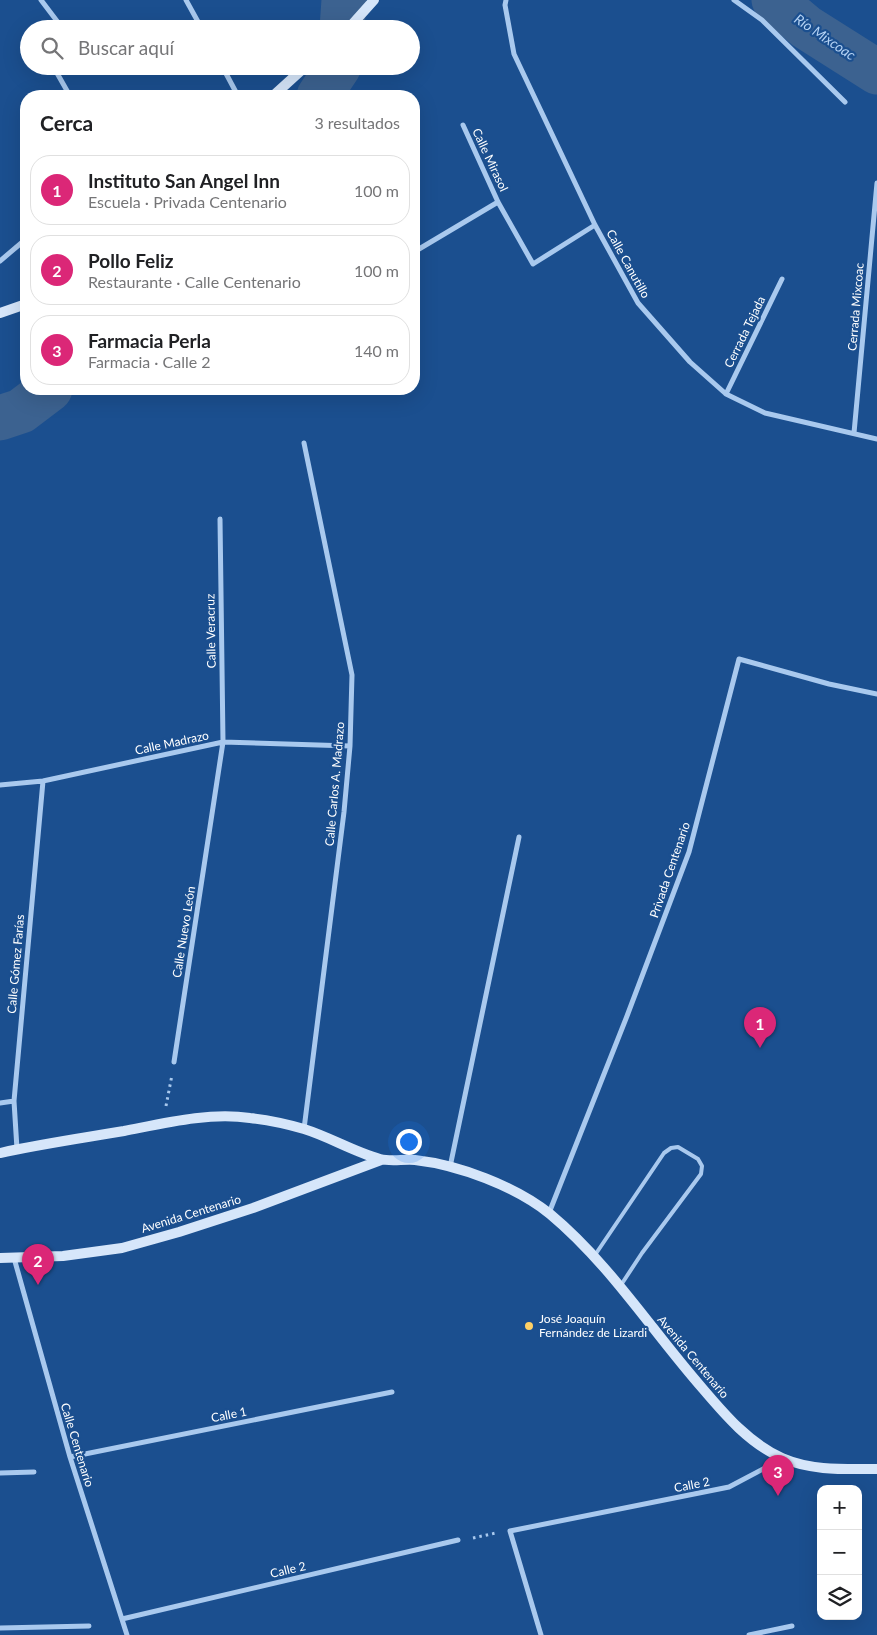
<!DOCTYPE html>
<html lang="es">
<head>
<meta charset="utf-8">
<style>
  :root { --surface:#fff; --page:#f6f6f6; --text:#202124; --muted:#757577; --line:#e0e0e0; --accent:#db2777 }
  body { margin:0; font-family:Lato,sans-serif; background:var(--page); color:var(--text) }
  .controls { position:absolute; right:15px; bottom:15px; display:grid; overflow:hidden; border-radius:10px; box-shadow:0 5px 20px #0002 }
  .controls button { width:45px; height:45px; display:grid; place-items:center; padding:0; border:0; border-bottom:1px solid var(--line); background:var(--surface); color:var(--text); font:25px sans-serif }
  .you { position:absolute; left:408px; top:1141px; width:18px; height:18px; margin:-12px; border:4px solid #fff; border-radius:50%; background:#1a73e8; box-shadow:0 0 0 8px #1a73e833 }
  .badge { display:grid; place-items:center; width:32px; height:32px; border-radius:50%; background:var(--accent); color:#fff; font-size:16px; font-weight:700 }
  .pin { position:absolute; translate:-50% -41px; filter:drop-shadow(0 1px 2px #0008) }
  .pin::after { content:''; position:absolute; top:26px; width:18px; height:15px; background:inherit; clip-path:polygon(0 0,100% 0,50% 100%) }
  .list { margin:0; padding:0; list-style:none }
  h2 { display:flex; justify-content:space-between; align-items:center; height:65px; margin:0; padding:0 20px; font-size:21px }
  h2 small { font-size:16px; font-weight:400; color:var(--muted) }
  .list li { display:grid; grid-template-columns:32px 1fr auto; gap:15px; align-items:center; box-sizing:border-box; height:70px; margin:0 10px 10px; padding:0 10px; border:1px solid var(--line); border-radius:20px }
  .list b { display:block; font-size:19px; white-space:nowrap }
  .list p { margin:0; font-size:16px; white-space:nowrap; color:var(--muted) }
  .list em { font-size:16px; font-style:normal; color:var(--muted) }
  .icon { flex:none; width:28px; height:28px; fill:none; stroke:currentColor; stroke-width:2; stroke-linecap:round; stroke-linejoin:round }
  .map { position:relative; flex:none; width:877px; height:1635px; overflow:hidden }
  .search { position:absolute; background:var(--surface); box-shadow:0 5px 20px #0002; left:20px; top:20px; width:400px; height:55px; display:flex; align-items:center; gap:12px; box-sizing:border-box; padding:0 18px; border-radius:28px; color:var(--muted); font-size:19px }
  .panel { position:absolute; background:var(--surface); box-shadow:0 5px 20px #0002; left:20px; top:90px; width:400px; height:305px; border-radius:20px }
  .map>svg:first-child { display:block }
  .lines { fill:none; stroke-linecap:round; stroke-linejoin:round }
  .river { stroke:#3c6290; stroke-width:45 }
  .path { stroke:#a9c9ee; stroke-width:3; stroke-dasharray:2.5 4; stroke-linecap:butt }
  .lane { stroke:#a9c9ee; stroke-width:4 }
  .street { stroke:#a9c9ee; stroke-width:5 }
  .secondary { stroke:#d6e6fa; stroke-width:10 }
  .poi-dot { fill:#ffd166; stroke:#1b4f8f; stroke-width:2 }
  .labels { text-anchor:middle; stroke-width:4.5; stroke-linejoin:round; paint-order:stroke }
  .street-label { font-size:12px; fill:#fff; stroke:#1b4f8f }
  .poi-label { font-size:12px; fill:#fff; stroke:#1b4f8f; text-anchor:start }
  .water-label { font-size:14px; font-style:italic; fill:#b5d3f5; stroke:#1b4f8f }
</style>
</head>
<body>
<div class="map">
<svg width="877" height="1635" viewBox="0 0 877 1635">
  <rect width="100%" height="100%" fill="#1b4f8f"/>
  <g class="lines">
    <path class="river" d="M 774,0 L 806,27 L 877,72
      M 342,29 L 344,0
      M 319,96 L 339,66
      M 0,418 L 21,411 L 50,389"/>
    <path class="path" d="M 166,1106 L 172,1075
      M 473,1538 L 496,1533"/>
    <path class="lane" d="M 595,1255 L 664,1153 L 671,1148 L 678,1147 L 698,1159 L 702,1166 L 701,1174 L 642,1253 L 621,1285"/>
    <path class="street" d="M 41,0 L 63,29
      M 186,0 L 202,29
      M 506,0 L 505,5 L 514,54 L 595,225 L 638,303 L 690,362 L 726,394 L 765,413 L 877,439
      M 734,0 L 762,20 L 845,102
      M 53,66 L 70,96
      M 222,66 L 238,96
      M 463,125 L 498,202 L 533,264 L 595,225
      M 414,252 L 498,202
      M 0,261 L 26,239
      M 726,394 L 782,279
      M 854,433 L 877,183
      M 304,443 L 352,675 L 350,746 L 344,812 L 304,1129
      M 0,785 L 43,781 L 223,742 L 350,746
      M 174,1062 L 223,742 L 220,519
      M 0,1103 L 14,1101
      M 17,1149 L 14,1101 L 43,781
      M 450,1167 L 519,837
      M 549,1213 L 627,1016 L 689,852 L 739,659 L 829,684 L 877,694
      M 14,1258 L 70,1457 L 127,1635
      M 70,1457 L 392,1392
      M 0,1473 L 34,1472
      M 122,1619 L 458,1540
      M 0,1628 L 89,1626
      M 541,1635 L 510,1531 L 729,1487 L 782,1459
      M 749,1635 L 792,1626"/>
    <path class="secondary" d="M 348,29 L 374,0
      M 273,96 L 306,66
      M 0,313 L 26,304
      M 0,1153 C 41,1144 83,1138 124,1131 C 165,1123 209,1112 250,1118 C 268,1120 287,1124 304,1129 C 330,1137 354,1152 380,1159 C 391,1162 403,1159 415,1160 C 459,1165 515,1186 550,1214 C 610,1264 652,1331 703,1389 C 726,1416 749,1443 782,1458 C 812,1471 845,1469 877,1469
      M 0,1258 L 63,1256 L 122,1248 L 179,1232 L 253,1208 L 381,1160"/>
  </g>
  <circle class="poi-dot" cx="529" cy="1326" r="5"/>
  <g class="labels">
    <g class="street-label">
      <text transform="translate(490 160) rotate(65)" y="4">Calle Mirasol</text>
      <text transform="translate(628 264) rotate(61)" y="4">Calle Canutillo</text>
      <text transform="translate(856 307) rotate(-85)" y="4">Cerrada Mixcoac</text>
      <text transform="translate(745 332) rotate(-64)" y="4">Cerrada Tejada</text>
      <text transform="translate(211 631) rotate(-91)" y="4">Calle Veracruz</text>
      <text transform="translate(172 743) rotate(-12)" y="4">Calle Madrazo</text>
      <text transform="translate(335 784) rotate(-85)" y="4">Calle Carlos A. Madrazo</text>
      <text transform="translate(670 870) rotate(-71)" y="4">Privada Centenario</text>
      <text transform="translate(184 932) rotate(-81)" y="4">Calle Nuevo León</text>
      <text transform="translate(16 964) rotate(-85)" y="4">Calle Gómez Farías</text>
      <text transform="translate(191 1214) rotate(-17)" y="4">Avenida Centenario</text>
      <text transform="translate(693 1357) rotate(50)" y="4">Avenida Centenario</text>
      <text transform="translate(229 1415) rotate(-11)" y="4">Calle 1</text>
      <text transform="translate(77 1445) rotate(73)" y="4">Calle Centenario</text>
      <text transform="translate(692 1485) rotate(-11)" y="4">Calle 2</text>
      <text transform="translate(288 1570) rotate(-13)" y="4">Calle 2</text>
    </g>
    <g class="poi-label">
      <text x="539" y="1323">José Joaquín<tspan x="539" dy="14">Fernández de Lizardi</tspan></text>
    </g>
    <g class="water-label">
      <text transform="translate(825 37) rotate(34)" y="5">Río Mixcoac</text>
    </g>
  </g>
</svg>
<div class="controls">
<button>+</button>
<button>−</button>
<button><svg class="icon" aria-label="layers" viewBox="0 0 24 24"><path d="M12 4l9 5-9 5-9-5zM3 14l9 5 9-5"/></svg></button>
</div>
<div class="you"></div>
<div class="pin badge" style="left:760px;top:1048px">1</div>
<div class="pin badge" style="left:38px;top:1285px">2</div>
<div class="pin badge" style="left:778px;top:1496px">3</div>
<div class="search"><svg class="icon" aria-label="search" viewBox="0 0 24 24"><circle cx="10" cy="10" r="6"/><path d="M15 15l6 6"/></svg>Buscar aquí</div>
<section class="panel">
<h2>Cerca<small>3 resultados</small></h2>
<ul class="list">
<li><span class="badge">1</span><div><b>Instituto San Angel Inn</b><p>Escuela · Privada Centenario</p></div><em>100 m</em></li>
<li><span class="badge">2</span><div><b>Pollo Feliz</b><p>Restaurante · Calle Centenario</p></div><em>100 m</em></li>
<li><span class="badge">3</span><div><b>Farmacia Perla</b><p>Farmacia · Calle 2</p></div><em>140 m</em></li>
</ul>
</section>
</div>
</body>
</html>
